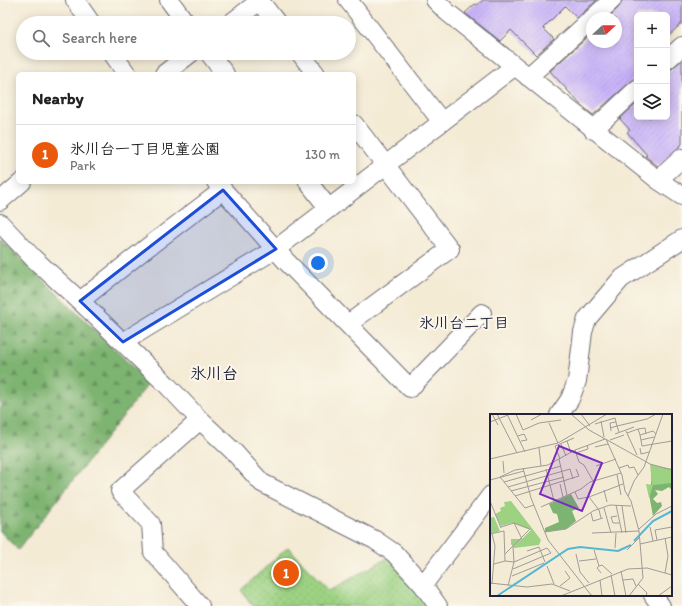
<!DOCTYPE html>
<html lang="en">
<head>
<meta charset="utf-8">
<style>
  :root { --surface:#fff; --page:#f6f6f6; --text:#222; --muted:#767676; --line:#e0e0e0; --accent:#ea580c }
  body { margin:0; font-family:Itim,"Klee One",sans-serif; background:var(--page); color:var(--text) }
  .controls { position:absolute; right:12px; top:12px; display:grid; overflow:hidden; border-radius:6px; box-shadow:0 2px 10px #0003 }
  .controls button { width:36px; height:36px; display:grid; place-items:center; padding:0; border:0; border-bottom:1px solid var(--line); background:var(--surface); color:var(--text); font:20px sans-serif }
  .compass { position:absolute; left:586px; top:12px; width:36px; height:36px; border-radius:50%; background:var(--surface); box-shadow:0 2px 10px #0003; rotate:68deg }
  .you { position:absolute; left:318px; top:263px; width:14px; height:14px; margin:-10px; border:3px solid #fff; border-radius:50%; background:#1a73e8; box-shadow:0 0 0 6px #1a73e833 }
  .badge { display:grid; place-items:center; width:26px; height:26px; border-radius:50%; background:var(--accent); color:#fff; font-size:13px; font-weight:700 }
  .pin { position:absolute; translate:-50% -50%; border:2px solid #fff; box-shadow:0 1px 4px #0006 }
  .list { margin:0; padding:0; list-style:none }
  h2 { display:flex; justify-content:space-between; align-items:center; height:52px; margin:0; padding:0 16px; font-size:17px }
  h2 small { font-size:13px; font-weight:400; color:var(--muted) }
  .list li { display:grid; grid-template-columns:26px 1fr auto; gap:12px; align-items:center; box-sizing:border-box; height:60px; padding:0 16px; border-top:1px solid var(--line) }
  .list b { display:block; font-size:15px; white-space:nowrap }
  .list p { margin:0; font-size:13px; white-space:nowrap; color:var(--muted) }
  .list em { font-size:13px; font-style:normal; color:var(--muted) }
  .icon { flex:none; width:22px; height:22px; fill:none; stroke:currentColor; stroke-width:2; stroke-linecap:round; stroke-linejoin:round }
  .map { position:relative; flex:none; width:682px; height:606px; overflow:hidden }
  .search { position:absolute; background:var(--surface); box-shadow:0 2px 10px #0003; left:16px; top:16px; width:340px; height:44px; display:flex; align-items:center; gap:10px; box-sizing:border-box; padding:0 14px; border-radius:22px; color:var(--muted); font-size:15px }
  .panel { position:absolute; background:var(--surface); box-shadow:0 2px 10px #0003; left:16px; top:72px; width:340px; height:112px; border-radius:6px }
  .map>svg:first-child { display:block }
  .forest { fill:url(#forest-firs); stroke:#506b56 }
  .park { fill:url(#park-dots); stroke:#607a5f }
  .building { fill:url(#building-hatch) }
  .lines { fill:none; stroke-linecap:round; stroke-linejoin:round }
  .street-casing { stroke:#6c6871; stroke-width:20 }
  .street { stroke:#fff; stroke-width:18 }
  .marked { fill:#1d4ed8; fill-opacity:0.2; stroke:#1d4ed8; stroke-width:3; stroke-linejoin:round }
  .labels { text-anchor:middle; stroke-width:4; stroke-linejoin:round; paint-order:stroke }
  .neighbourhood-label { font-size:15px; font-weight:bold; fill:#22223b; stroke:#fbf7ec }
  .quarter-label { font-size:16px; font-weight:bold; fill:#22223b; stroke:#fbf7ec }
  .inset-river { fill:none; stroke:#54b8d3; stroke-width:2 }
  .inset-road { fill:none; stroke:#a09b97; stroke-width:1 }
  .view { fill:#7b2cbf; fill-opacity:0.15; stroke:#7b2cbf; stroke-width:2 }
  .inset-edge { fill:none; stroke:#22223b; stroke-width:2 }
</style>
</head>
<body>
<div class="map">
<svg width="682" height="606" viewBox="0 0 682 606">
  <defs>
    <pattern id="forest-firs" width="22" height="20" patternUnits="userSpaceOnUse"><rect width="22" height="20" fill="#7eb471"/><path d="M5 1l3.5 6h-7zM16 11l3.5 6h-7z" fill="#67925e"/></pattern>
    <pattern id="park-dots" width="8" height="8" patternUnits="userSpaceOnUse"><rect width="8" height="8" fill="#9dd283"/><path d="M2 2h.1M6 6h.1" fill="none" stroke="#87b472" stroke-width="1.8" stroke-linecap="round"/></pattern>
    <pattern id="building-hatch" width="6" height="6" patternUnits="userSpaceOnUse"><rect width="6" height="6" fill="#c6b0fa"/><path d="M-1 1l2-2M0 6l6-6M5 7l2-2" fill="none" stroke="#aa97d7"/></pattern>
  </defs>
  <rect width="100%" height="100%" fill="#fbf7ec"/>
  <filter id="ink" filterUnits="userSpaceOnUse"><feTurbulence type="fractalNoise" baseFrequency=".025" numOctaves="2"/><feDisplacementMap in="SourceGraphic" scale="8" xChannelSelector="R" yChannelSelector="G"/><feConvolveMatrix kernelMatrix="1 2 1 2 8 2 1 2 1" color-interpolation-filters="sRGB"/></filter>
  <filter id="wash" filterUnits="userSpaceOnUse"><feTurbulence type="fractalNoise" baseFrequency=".012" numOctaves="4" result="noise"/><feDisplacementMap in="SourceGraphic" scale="16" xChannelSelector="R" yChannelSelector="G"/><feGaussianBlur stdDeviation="0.9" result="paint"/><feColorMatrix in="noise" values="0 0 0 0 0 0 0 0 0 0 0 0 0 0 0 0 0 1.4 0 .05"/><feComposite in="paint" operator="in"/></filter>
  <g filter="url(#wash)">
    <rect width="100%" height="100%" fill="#f4ebd5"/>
    <path class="forest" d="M 0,238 L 149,383 L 18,550 L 0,531 Z"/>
    <path class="park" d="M 288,547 L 329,591 L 391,556 L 430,606 L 253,606 L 241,590 Z"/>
    <g id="blocks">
      <path class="building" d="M 483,0 L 597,0 L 577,18 L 565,6 L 543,28 L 554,39 L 536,55 L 511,30 L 500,41 L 465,13 L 475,4 L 477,5 Z
        M 622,0 L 682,0 L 682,23 L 667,37 L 667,15 L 637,15 L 637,76 L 593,115 L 580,104 L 550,71 L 592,33 L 592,42 L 616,42 L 616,18 L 608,18 L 619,7 Z
        M 682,60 L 682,144 L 658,166 L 645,156 L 647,155 L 627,132 L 630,130 L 620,119 L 637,103 L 637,117 L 667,117 L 667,73 Z"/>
    </g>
  </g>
  <g filter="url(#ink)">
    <use href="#blocks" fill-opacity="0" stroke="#6c6871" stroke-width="1"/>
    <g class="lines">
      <defs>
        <path id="street" d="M 75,0 L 91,23
          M 169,0 L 186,23
          M 259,0 L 277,23
          M 348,0 L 442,122
          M 435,0 L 447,12 L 658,180 L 682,196
          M 593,18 L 612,0
          M 231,23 L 261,0
          M 112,53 L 127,74
          M 209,53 L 225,74
          M 300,53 L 316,74
          M 667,60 L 682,46
          M 164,74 L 191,53
          M 528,77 L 592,19
          M 593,130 L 637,89
          M 658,180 L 682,158
          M 216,182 L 285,260 L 410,388 L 482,313
          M 308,182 L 329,209
          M 0,201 L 22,182
          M 0,223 L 33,258 L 80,301 L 167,385 L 200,420 L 233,451 L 262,483 L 375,540 L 394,553 L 423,585 L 438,606
          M 80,301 L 144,250 L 223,190
          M 348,324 L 450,249 L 354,124
          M 123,342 L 276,249 L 515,66
          M 559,415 L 570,399 L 577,381 L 583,332 L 587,319 L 621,279 L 682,239
          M 423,585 L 491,495
          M 653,595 L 661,606
          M 200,606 L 153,552 L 151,524 L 120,491 L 200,420"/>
      </defs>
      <use href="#street" class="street-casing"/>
      <use href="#street" class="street"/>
    </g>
  </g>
  <path class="marked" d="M 223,190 L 276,249 L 123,342 L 80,301 Z"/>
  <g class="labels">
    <g class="neighbourhood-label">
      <text x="464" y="328">氷川台二丁目</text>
    </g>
    <g class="quarter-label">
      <text x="214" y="379">氷川台</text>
    </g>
  </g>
  <g transform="translate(490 414)">
    <rect width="182" height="182" fill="#f4ebd5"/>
    <path d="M 162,51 L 182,55 L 182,76 L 179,73 L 172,77 L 165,76 L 168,80 L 163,85 L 167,89 L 171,88 L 172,92 L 163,102 L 158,75 L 161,70 ZM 81,80 L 89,94 L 82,97 L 86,107 L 76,115 L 55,118 L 55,114 L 69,108 L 67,100 L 63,99 L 59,90 Z" fill="#7eb471"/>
    <path d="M 160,50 L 182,56 L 182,69 L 163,71 L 159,84 L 156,70 L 162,71 ZM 21,87 L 51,126 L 49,131 L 24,134 L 21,130 L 21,125 L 32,125 L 41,116 L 22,109 L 11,112 L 5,100 L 11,97 L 10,94 L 15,92 L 14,88 ZM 4,103 L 10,117 L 0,120 L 0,104 Z" fill="#9dd283"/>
    <path class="inset-river" d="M 144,127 L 163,107 L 182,97M 7,182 L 78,135 L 90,133 L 128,137 L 141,131"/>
    <path class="inset-road" d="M 2,0 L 8,11M 7,0 L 27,39M 17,0 L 35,38M 26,0 L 33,16 L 49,9 L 71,6M 81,0 L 99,16 L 137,37 L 160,50 L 182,56M 91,0 L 100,12M 41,6 L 52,0M 111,7 L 114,23M 0,8 L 18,1M 59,9 L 68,29M 105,10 L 125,4 L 127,12 L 120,14M 148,15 L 155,14 L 156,20M 121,17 L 120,9 L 126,8M 136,17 L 147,41M 129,18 L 127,12 L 157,5 L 166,0M 137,19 L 148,15 L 150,21 L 163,17 L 166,20M 125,20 L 144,13M 150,21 L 152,32 L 182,27M 28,22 L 34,20 L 37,26 L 31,27M 116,25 L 132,61 L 135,77 L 141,87 L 149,117 L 153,164 L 139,182M 120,26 L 134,21M 151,26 L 164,23M 77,27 L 81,39M 71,30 L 76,42M 105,33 L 118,30M 49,34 L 51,52M 150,34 L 151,40 L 159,38M 85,36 L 89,48 L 94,51 L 103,67M 86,39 L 98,35 L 97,31M 0,45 L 68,29 L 117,0M 69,45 L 77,81M 70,45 L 65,32 L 84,24M 13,47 L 14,59M 106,52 L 126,45M 33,54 L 41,84 L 58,126 L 101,181 L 105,182M 129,54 L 138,51 L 139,54 L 144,53 L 148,61M 56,55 L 64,87M 127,61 L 131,81M 10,63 L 25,56 L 58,51 L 85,36 L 115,25M 10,63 L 35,94 L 44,91M 0,66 L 34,57M 14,68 L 71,52M 70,70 L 73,83M 18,73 L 80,55 L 83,65M 114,76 L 117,88M 21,77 L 74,63M 85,78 L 88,85 L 99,83 L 109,96 L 111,104M 25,82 L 89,62 L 86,55M 138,82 L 144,67 L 154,53 L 173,0M 99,83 L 133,70M 0,87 L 11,114M 126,91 L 132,119M 132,92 L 136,119M 51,93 L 91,75 L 100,68 L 131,59M 114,94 L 121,119M 101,99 L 103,107 L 113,104M 127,102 L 121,103 L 123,109 L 129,109M 24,109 L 32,125M 11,113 L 24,109 L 40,115 L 15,140M 160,113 L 163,127M 149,115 L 166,100 L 182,92M 55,118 L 76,115 L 103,97 L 120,91 L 141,92M 102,119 L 149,117M 0,120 L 14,117 L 15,147M 2,120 L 5,132 L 2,170M 167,126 L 165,116 L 182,113M 150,130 L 182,123M 125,134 L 126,119M 104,136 L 109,152 L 107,154 L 111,159M 137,136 L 150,123M 37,137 L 49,133 L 55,148M 86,140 L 90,158 L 99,169M 89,147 L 106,145M 4,150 L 15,147 L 24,148 L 57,134 L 61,139 L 23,155M 57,152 L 64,170M 109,152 L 112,151 L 122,160M 131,157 L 136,182M 175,159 L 178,142 L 175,124M 121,161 L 125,182M 22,162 L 54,149M 110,166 L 112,182M 133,166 L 143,165 L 146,172M 0,169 L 37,173 L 62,170 L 80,177M 148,170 L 157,179 L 156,182M 18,172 L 24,148 L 23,133M 70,172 L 80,164 L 75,157M 71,182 L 138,155 L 157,154 L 182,161M 168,182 L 182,172"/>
    <path class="view" d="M 69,32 L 112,49 L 92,97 L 50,80 Z"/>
    <rect width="182" height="182" class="inset-edge"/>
  </g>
</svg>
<div class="controls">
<button>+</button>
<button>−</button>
<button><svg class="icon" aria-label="layers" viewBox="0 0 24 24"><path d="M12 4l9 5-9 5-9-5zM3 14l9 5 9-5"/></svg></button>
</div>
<svg class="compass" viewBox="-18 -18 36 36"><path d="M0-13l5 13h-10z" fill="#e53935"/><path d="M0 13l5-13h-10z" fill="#767676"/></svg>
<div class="you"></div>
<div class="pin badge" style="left:286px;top:573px">1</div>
<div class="search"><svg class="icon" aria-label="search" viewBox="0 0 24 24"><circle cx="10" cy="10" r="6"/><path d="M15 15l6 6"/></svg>Search here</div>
<section class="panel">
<h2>Nearby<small></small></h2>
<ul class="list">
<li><span class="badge">1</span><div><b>氷川台一丁目児童公園</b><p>Park</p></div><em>130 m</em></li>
</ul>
</section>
</div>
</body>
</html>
